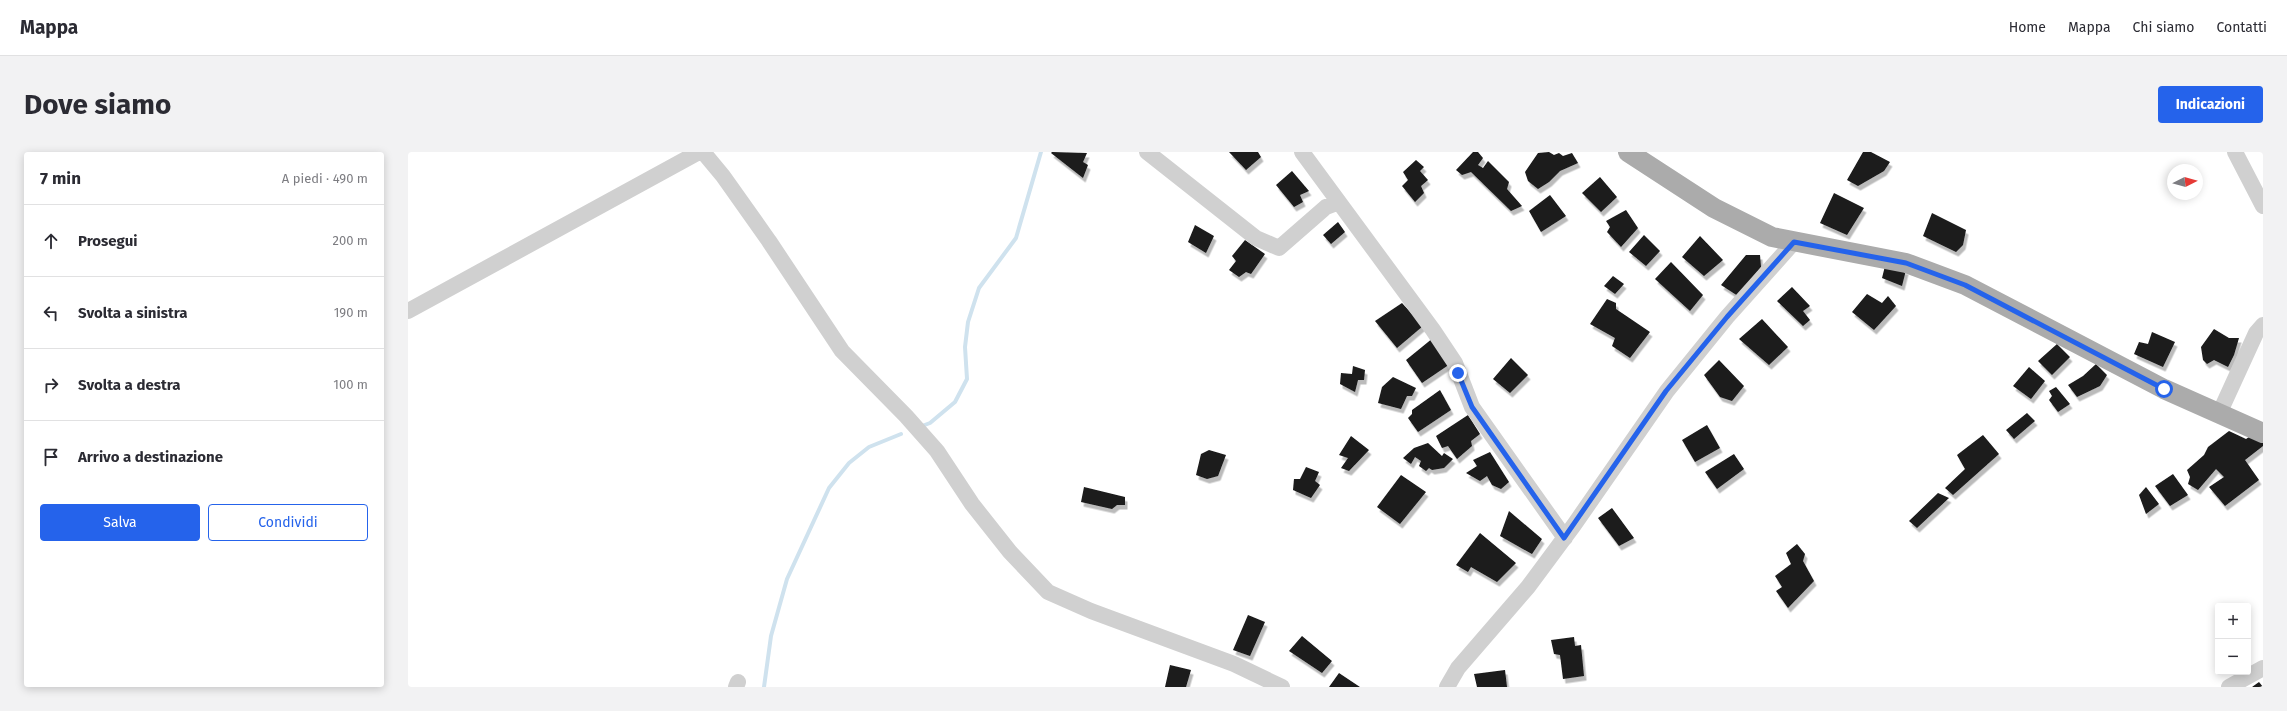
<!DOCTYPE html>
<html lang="it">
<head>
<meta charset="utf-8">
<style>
  :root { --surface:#fff; --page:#f2f2f3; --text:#2b2b33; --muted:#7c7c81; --line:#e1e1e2; --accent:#2563eb }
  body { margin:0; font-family:"Fira Sans",sans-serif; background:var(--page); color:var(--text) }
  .controls { position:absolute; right:12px; bottom:12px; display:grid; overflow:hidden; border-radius:4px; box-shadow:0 2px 10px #0003 }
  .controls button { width:36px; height:36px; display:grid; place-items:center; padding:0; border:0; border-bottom:1px solid var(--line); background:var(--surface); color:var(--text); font:20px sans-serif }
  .compass { position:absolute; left:1759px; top:12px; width:36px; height:36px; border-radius:50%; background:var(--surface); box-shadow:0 2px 10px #0003; rotate:84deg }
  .stop { position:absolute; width:12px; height:12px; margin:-9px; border:3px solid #2563eb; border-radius:50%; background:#fff }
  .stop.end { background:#2563eb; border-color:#fff; box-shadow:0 1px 4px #0008 }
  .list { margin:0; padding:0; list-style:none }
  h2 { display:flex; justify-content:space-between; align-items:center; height:52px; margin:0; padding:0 16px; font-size:17px }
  h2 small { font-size:13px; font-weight:400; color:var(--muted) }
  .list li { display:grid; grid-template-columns:26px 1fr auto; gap:12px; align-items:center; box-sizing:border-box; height:72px; padding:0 16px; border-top:1px solid var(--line) }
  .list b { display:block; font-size:15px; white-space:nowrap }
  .list em { font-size:13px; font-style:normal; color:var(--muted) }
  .actions { display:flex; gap:8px; padding:12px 16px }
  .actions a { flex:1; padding:9px 0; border:1px solid var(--accent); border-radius:4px; text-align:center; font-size:14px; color:var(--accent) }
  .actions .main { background:var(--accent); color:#fff }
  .icon { flex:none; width:22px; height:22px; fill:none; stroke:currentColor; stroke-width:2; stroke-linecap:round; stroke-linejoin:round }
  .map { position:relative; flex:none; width:1855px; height:535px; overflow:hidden; border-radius:4px }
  header { display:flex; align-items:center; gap:24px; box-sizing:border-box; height:56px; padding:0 20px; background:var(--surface); border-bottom:1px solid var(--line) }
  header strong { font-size:19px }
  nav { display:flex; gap:22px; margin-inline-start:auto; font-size:14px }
  .intro { display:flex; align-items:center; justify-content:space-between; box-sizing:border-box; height:96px; padding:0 24px }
  h1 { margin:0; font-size:28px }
  .button { padding:10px 18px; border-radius:4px; background:var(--accent); color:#fff; font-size:14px; font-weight:700 }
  main { display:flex; gap:24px; padding:0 24px }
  aside { flex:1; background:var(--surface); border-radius:4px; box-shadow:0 2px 10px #0003 }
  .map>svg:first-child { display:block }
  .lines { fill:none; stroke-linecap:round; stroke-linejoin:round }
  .stream { stroke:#cfe2ee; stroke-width:4 }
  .building { fill:#1a1a1a; filter:url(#shadow) }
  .minor { stroke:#d0d0d0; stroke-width:16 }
  .major { stroke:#ababab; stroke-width:20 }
  .route { stroke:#2563eb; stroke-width:5 }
</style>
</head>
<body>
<header>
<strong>Mappa</strong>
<nav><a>Home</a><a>Mappa</a><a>Chi siamo</a><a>Contatti</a></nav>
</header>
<div class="intro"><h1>Dove siamo</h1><a class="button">Indicazioni</a></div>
<main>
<aside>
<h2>7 min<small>A piedi · 490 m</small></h2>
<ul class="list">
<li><svg class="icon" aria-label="ahead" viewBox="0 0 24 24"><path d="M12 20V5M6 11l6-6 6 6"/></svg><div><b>Prosegui</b></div><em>200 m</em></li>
<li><svg class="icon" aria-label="left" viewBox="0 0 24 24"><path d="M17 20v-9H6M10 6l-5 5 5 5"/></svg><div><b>Svolta a sinistra</b></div><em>190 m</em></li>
<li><svg class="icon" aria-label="right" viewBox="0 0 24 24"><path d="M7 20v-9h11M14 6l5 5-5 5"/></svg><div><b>Svolta a destra</b></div><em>100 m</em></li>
<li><svg class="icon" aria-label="arrive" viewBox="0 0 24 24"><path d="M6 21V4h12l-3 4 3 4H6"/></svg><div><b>Arrivo a destinazione</b></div></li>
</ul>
<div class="actions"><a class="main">Salva</a><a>Condividi</a></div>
</aside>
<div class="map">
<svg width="1855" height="535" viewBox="0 0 1855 535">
  <defs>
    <filter id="shadow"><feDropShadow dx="2.5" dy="4.5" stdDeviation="0" flood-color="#0004"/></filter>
  </defs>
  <rect width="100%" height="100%" fill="#fff"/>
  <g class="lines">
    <path class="stream" d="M 514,274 L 522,271 L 547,250 L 559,227 L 557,195 L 560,170 L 571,136 L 608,86 L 633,0
      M 356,535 L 363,484 L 379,427 L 421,336 L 441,311 L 461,295 L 493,282"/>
  </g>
  <path class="building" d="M 644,0 L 679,1 L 675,10 L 680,13 L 675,26 L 643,1 Z
    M 821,0 L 850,0 L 853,5 L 838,18 Z
    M 1065,0 L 1070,0 L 1075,6 L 1070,13 L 1075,16 L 1080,9 L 1101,30 L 1099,37 L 1114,54 L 1103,59 L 1063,20 L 1054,23 L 1048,18 Z
    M 1141,0 L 1146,3 L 1151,1 L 1155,4 L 1164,1 L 1170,11 L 1152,19 L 1141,30 L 1130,37 L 1120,29 L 1117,20 L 1130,1 Z
    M 1455,0 L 1463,0 L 1482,10 L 1476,19 L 1450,34 L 1439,28 Z
    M 1008,8 L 1016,15 L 1012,19 L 1020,28 L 1013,34 L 1016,41 L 1007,50 L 994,34 L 1000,28 L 995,20 Z
    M 884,19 L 901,39 L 892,43 L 895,50 L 886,55 L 868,33 Z
    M 1192,25 L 1209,45 L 1193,60 L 1174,41 Z
    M 1426,41 L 1456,56 L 1439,83 L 1412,71 Z
    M 1142,43 L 1158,64 L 1133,80 L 1121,59 Z
    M 1218,58 L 1230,76 L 1213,95 L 1199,80 L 1202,75 L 1198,69 Z
    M 1524,61 L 1558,78 L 1555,93 L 1548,100 L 1515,84 Z
    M 930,70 L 937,80 L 923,92 L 915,83 Z
    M 787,73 L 806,84 L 798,101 L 780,90 Z
    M 1236,83 L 1252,99 L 1238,114 L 1221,100 Z
    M 1292,84 L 1315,108 L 1296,124 L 1274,105 Z
    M 837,88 L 857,102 L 843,122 L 838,120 L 831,125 L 821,118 L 828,109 L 824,104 Z
    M 1338,103 L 1352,103 L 1353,115 L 1330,144 L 1313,133 Z
    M 1263,110 L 1295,143 L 1282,159 L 1247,127 Z
    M 1477,114 L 1498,118 L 1494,134 L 1474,126 Z
    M 1205,124 L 1216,132 L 1207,142 L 1196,134 Z
    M 1384,135 L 1402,154 L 1395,159 L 1402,168 L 1395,174 L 1369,149 Z
    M 1459,142 L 1474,151 L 1480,144 L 1488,154 L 1466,178 L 1444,160 Z
    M 1199,147 L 1208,151 L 1208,157 L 1242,180 L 1222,206 L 1204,194 L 1207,186 L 1182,172 Z
    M 994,151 L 1015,174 L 989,196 L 967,169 Z
    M 1354,167 L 1380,195 L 1361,213 L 1331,187 Z
    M 1806,177 L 1821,186 L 1831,186 L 1826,203 L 1820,215 L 1806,208 L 1799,212 L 1795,208 L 1793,195 Z
    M 1744,180 L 1767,190 L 1755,215 L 1726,202 L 1731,190 L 1740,192 Z
    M 1025,186 L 1042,212 L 1014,231 L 998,208 Z
    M 1649,192 L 1662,205 L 1644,223 L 1630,209 Z
    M 1103,206 L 1120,223 L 1102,241 L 1085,227 Z
    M 1311,208 L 1336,234 L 1324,249 L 1312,245 L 1296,223 Z
    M 1688,212 L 1699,223 L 1692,234 L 1669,245 L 1660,233 L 1675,224 Z
    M 945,214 L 957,218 L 956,228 L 950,228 L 947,240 L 932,232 L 933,221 L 944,222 Z
    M 1621,215 L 1637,229 L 1623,247 L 1605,234 Z
    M 985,225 L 1008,236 L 1004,244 L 999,244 L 993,257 L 970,251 L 974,235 Z
    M 1648,235 L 1662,252 L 1650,260 L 1641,248 L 1644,244 L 1641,239 Z
    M 1032,238 L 1043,258 L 1010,280 L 1000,266 L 1004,262 L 1004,258 Z
    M 1619,261 L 1627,269 L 1606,287 L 1598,278 Z
    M 1060,263 L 1072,282 L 1063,289 L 1064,294 L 1049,307 L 1040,294 L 1034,296 L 1028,284 Z
    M 1299,273 L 1312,296 L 1287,310 L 1274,288 Z
    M 1821,279 L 1838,287 L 1844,283 L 1855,291 L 1855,294 L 1837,308 L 1851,328 L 1817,354 L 1801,335 L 1816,325 L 1808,317 L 1790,338 L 1780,332 L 1782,325 L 1779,318 L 1796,303 L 1800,295 Z
    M 1575,283 L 1591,302 L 1545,343 L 1537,336 L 1557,317 L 1549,303 Z
    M 943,284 L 961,298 L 941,319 L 933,316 L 940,306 L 931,303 Z
    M 1020,291 L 1034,304 L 1036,301 L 1045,307 L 1036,316 L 1024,318 L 1021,316 L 1018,319 L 1011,314 L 1013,309 L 1007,305 L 1003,312 L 995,306 L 1006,296 Z
    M 801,298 L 818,303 L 810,324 L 799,327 L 788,323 L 793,302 Z
    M 1082,300 L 1101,330 L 1093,337 L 1084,333 L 1079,324 L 1072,329 L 1058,321 L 1069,314 L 1065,308 Z
    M 1326,302 L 1336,317 L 1309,337 L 1297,320 Z
    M 898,315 L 911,320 L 907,329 L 912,333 L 903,346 L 885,338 L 886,327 L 892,327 Z
    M 1765,322 L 1780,343 L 1762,354 L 1747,334 Z
    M 993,323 L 1018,340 L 992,372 L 969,355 Z
    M 676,335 L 717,345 L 717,353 L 709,353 L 704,357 L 673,350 Z
    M 1738,335 L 1751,352 L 1738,362 L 1731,343 Z
    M 1530,341 L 1541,346 L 1509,376 L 1501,369 Z
    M 1204,356 L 1226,386 L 1211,394 L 1190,366 Z
    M 1101,359 L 1134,387 L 1124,402 L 1092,384 Z
    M 1072,381 L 1108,411 L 1089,430 L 1063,415 L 1060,420 L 1048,413 Z
    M 1389,392 L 1397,402 L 1395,409 L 1406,429 L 1380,456 L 1368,439 L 1374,435 L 1367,424 L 1383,412 L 1378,401 Z
    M 840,463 L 857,470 L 842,504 L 825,498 Z
    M 894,484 L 924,509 L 914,521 L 881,499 Z
    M 1166,485 L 1167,494 L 1173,493 L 1176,524 L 1155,527 L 1152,503 L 1146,502 L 1143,488 Z
    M 762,513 L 783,518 L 778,535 L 757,535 Z
    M 1097,518 L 1099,535 L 1069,535 L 1066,522 Z
    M 931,521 L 952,535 L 921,535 Z
    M 1851,530 L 1855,535 L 1844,535 Z"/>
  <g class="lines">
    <path class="minor" d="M 295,0 L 315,24 L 361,89 L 434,199 L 498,264 L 529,299 L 564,352 L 602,400 L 640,440 L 683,459 L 826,512 L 874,535
      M 739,0 L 848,86 L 871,96 L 918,55 L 931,50
      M 894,0 L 1025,178 L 1047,211 L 1064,255 L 1157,386
      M 1827,0 L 1855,54
      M 0,159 L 291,0
      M 1811,262 L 1848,181 L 1855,173
      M 328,535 L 330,530
      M 1039,535 L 1050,516 L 1120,435 L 1166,373 L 1259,239 L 1319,165 L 1386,90
      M 1821,535 L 1855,516"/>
    <path class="major" d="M 1220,0 L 1306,56 L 1364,85 L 1498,111 L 1557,133 L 1756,237 L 1855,281"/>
  </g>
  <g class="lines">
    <path class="route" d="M 1050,221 L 1064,255 L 1156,386 L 1258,239 L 1319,165 L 1386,90 L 1498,111 L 1557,133 L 1756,237"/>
  </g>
</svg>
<div class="controls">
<button>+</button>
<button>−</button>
</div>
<svg class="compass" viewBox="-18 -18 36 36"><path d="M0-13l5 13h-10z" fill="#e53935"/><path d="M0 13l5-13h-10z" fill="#7c7c81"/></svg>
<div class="stop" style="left:1756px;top:237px"></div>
<div class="stop end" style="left:1050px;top:221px"></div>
</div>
</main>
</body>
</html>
